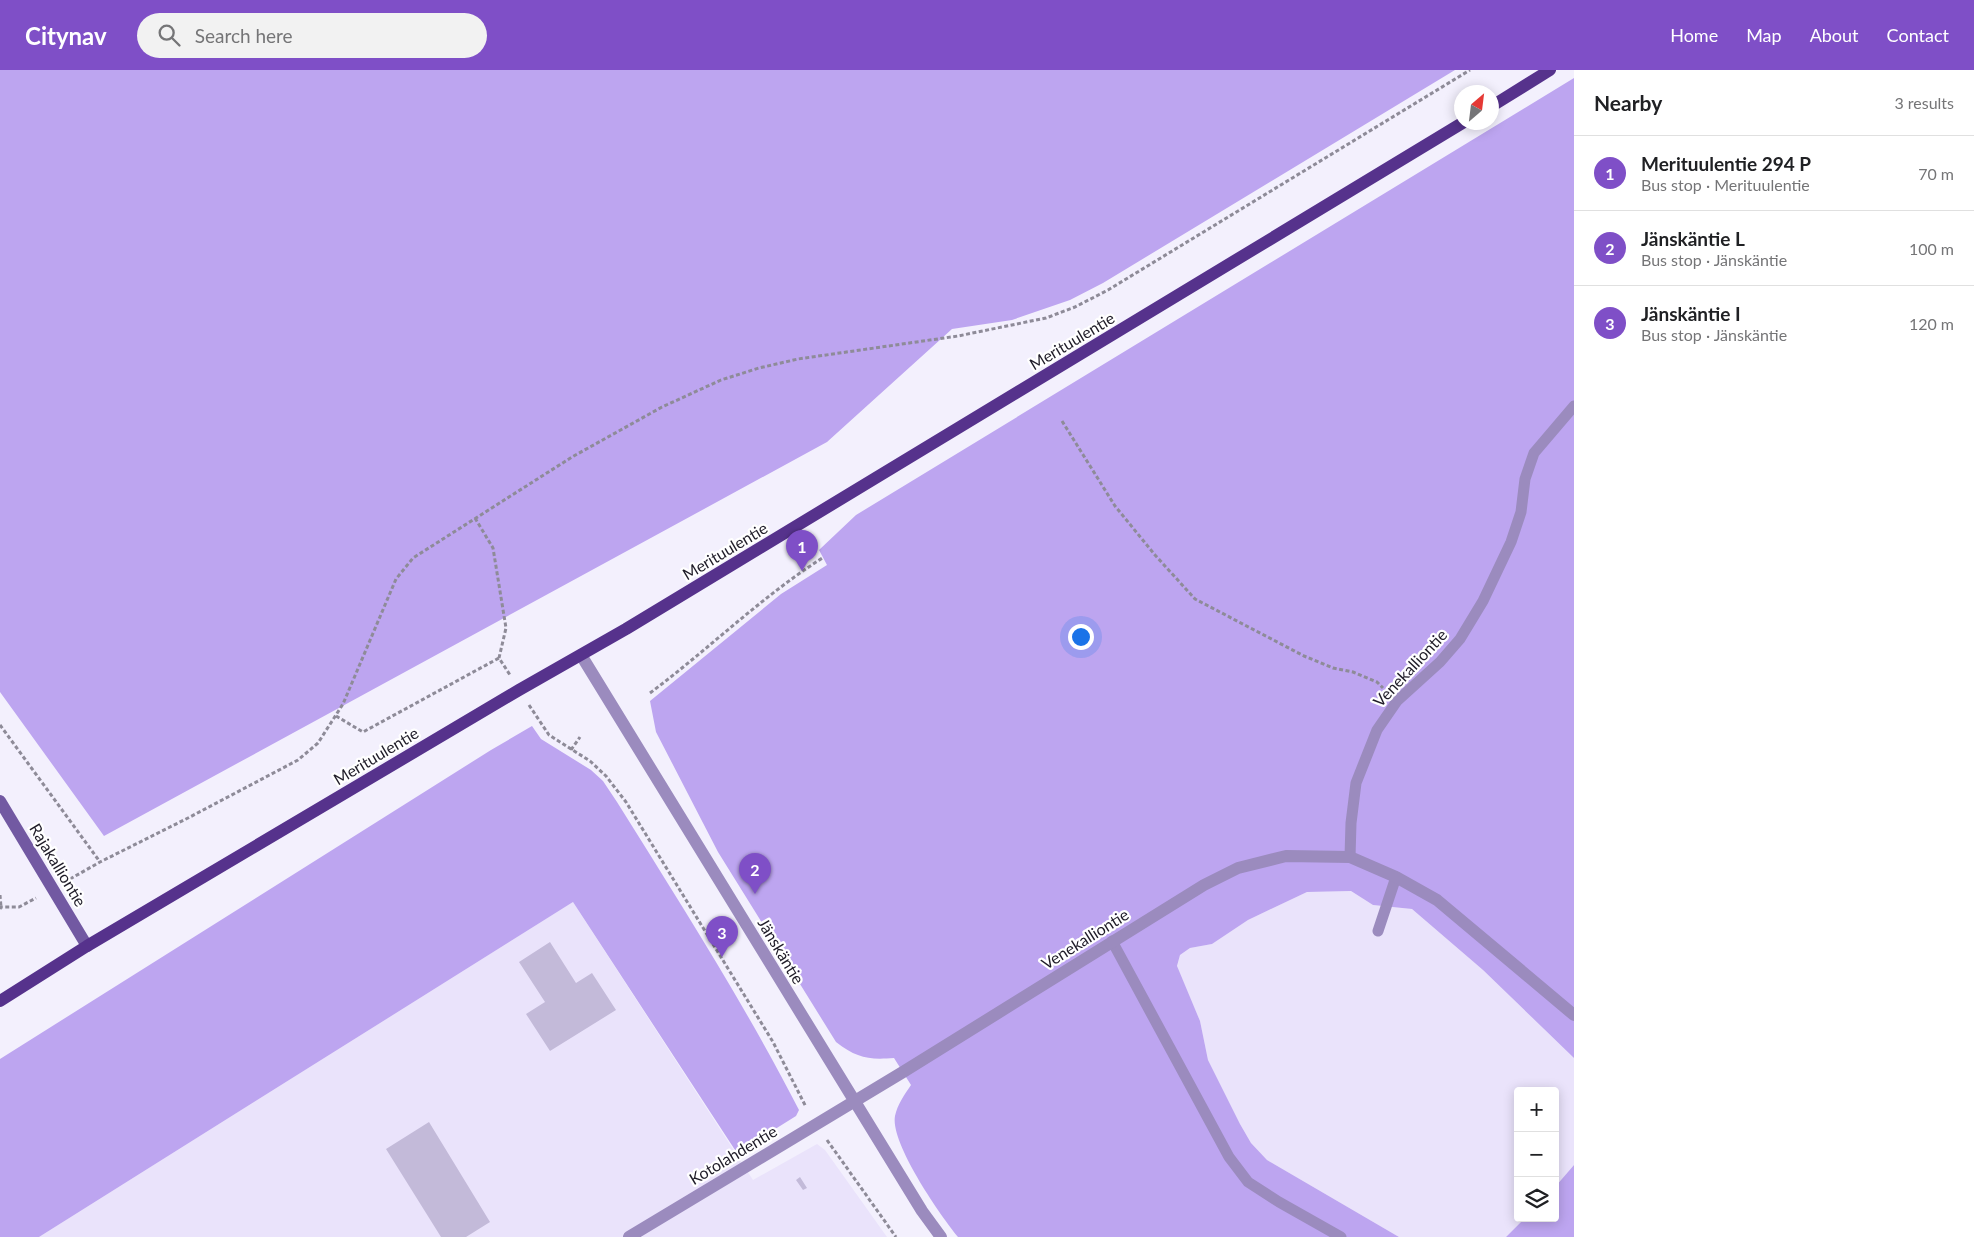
<!DOCTYPE html>
<html lang="en">
<head>
<meta charset="utf-8">
<style>
  :root { --surface:#fff; --page:#f2f2f2; --text:#202124; --muted:#757577; --line:#e0e0e0; --accent:#7f4fc7 }
  body { margin:0; font-family:Lato,sans-serif; background:var(--page); color:var(--text) }
  .controls { position:absolute; right:15px; bottom:15px; display:grid; overflow:hidden; border-radius:5px; box-shadow:0 2px 12px #0003 }
  .controls button { width:45px; height:45px; display:grid; place-items:center; padding:0; border:0; border-bottom:1px solid var(--line); background:var(--surface); color:var(--text); font:25px sans-serif }
  .compass { position:absolute; left:1454px; top:15px; width:45px; height:45px; border-radius:50%; background:var(--surface); box-shadow:0 2px 12px #0003; rotate:28deg }
  .you { position:absolute; left:1080px; top:566px; width:18px; height:18px; margin:-12px; border:4px solid #fff; border-radius:50%; background:#1a73e8; box-shadow:0 0 0 8px #1a73e833 }
  .badge { display:grid; place-items:center; width:32px; height:32px; border-radius:50%; background:var(--accent); color:#fff; font-size:16px; font-weight:700 }
  .pin { position:absolute; translate:-50% -41px; filter:drop-shadow(0 1px 2px #0008) }
  .pin::after { content:''; position:absolute; top:26px; width:18px; height:15px; background:inherit; clip-path:polygon(0 0,100% 0,50% 100%) }
  .list { margin:0; padding:0; list-style:none }
  h2 { display:flex; justify-content:space-between; align-items:center; height:65px; margin:0; padding:0 20px; font-size:21px }
  h2 small { font-size:16px; font-weight:400; color:var(--muted) }
  .list li { display:grid; grid-template-columns:32px 1fr auto; gap:15px; align-items:center; box-sizing:border-box; height:75px; padding:0 20px; border-top:1px solid var(--line) }
  .list b { display:block; font-size:19px; white-space:nowrap }
  .list p { margin:0; font-size:16px; white-space:nowrap; color:var(--muted) }
  .list em { font-size:16px; font-style:normal; color:var(--muted) }
  .icon { flex:none; width:28px; height:28px; fill:none; stroke:currentColor; stroke-width:2; stroke-linecap:round; stroke-linejoin:round }
  .map { position:relative; flex:none; width:1574px; height:1167px; overflow:hidden }
  header { display:flex; align-items:center; gap:30px; box-sizing:border-box; height:70px; padding:0 25px; background:var(--accent); color:#fff }
  header strong { font-size:24px }
  nav { display:flex; gap:28px; margin-inline-start:auto; font-size:18px }
  .search { width:350px; height:45px; background:var(--page); display:flex; align-items:center; gap:12px; box-sizing:border-box; padding:0 18px; border-radius:28px; color:var(--muted); font-size:19px }
  main { display:flex }
  aside { flex:1; background:var(--surface) }
  .map>svg:first-child { display:block }
  .built { fill:#eae3fb }
  .forest { fill:#bda5f0 }
  .building { fill:#c3bad9 }
  .lines { fill:none; stroke-linecap:round; stroke-linejoin:round }
  .path { stroke:#8e8b98; stroke-width:3; stroke-dasharray:4 2.5; stroke-linecap:butt }
  .lane { stroke:#9b8bbe; stroke-width:11 }
  .street { stroke:#9b8bbe; stroke-width:12 }
  .secondary { stroke:#7259a2; stroke-width:12 }
  .primary { stroke:#56328c; stroke-width:12 }
  .labels { text-anchor:middle; stroke-width:4.5; stroke-linejoin:round; paint-order:stroke }
  .street-label { font-size:16px; fill:#1e1b27; stroke:#fff }
</style>
</head>
<body>
<header>
<strong>Citynav</strong>
<div class="search"><svg class="icon" aria-label="search" viewBox="0 0 24 24"><circle cx="10" cy="10" r="6"/><path d="M15 15l6 6"/></svg>Search here</div>
<nav><a>Home</a><a>Map</a><a>About</a><a>Contact</a></nav>
</header>
<main>
<div class="map">
<svg width="1574" height="1167" viewBox="0 0 1574 1167">
  <rect width="100%" height="100%" fill="#f3f0fd"/>
  <path class="built" d="M 1351,821 L 1373,835 L 1412,839 L 1483,900 L 1574,988 L 1574,1095 L 1555,1117 L 1555,1021 L 1518,1021 L 1518,1148 L 1525,1148 L 1506,1167 L 1399,1167 L 1267,1090 L 1251,1073 L 1240,1054 L 1208,990 L 1200,951 L 1177,897 L 1180,885 L 1190,878 L 1212,874 L 1248,850 L 1307,822 Z
    M 573,832 L 753,1110 L 817,1074 L 825,1080 L 887,1167 L 39,1167 Z"/>
  <path class="forest" d="M 0,0 L 1455,0 L 1103,213 L 1070,230 L 1012,250 L 952,259 L 827,372 L 104,766 L 0,622 Z
    M 1574,8 L 1574,988 L 1483,900 L 1412,839 L 1373,835 L 1351,821 L 1307,822 L 1248,850 L 1212,874 L 1190,878 L 1180,885 L 1177,896 L 1200,951 L 1208,990 L 1240,1054 L 1251,1073 L 1267,1090 L 1399,1167 L 958,1167 C 940,1145 890,1073 895,1046 C 897,1035 905,1024 911,1015 L 894,988 C 868,990 857,988 836,972 L 718,782 L 656,662 L 650,631 L 781,524 L 827,495 L 819,480 L 856,445 Z
    M 532,656 L 541,669 L 591,700 L 603,711 L 617,732 C 680,833 744,933 799,1040 L 796,1046 L 737,1083 L 573,832 L 39,1167 L 0,1167 L 0,989 L 491,680 Z
    M 1574,1095 L 1574,1167 L 1506,1167 L 1525,1148 L 1555,1148 L 1555,1117 Z"/>
  <path class="building" d="M 550,872 L 576,913 L 592,903 L 616,940 L 550,981 L 526,944 L 545,932 L 519,892 Z
    M 429,1052 L 490,1152 L 466,1167 L 441,1167 L 386,1079 Z
    M 800,1107 L 807,1118 L 803,1120 L 796,1110 Z"/>
  <g class="lines">
    <path class="path" d="M 1062,351 L 1115,436 L 1155,485 L 1195,529 L 1304,586 L 1333,598 L 1353,602 L 1377,612 L 1383,618
      M 475,448 L 493,478 L 506,558 L 499,588 L 510,605
      M 650,623 C 709,579 762,526 824,487
      M 529,635 L 549,665 L 590,691 L 606,706 L 626,732 L 773,972 L 806,1037
      M 336,646 L 363,662 L 499,588
      M 0,655 L 100,792
      M 571,680 L 580,667
      M 70,809 L 100,792 L 188,748 L 298,690 L 318,673 L 343,634 L 396,509 L 413,488 L 572,387 L 662,337 L 721,310 L 759,298 L 798,289 L 958,266 L 1046,248 L 1075,237 L 1108,220 L 1470,0
      M 0,825 L 1,837
      M 0,839 L 1,837 L 19,837 L 36,828
      M 827,1070 L 896,1167"/>
    <path class="lane" d="M 1350,787 L 1351,753 L 1356,713 L 1377,660 L 1397,631 L 1440,592 L 1460,569 L 1483,531 L 1511,472 L 1521,442 L 1525,409 L 1534,383 L 1574,336
      M 1378,861 L 1396,807
      M 1112,871 L 1229,1087 L 1248,1112 L 1279,1132 L 1341,1167"/>
    <path class="street" d="M 581,585 L 922,1141 L 941,1167
      M 629,1167 L 903,1002 L 1204,815 L 1238,798 L 1286,786 L 1350,787 L 1396,807 L 1437,830 L 1574,945"/>
    <path class="secondary" d="M 0,731 L 87,876"/>
    <path class="primary" d="M 1492,36 L 1550,0
      M 0,931 L 87,876 L 519,620 L 626,559 L 1464,52"/>
  </g>
  <g class="labels">
    <g class="street-label">
      <text transform="translate(1072 271) rotate(-31)" y="6">Merituulentie</text>
      <text transform="translate(725 481) rotate(-31)" y="6">Merituulentie</text>
      <text transform="translate(1410 598) rotate(-47)" y="6">Venekalliontie</text>
      <text transform="translate(376 686) rotate(-31)" y="6">Merituulentie</text>
      <text transform="translate(58 795) rotate(59)" y="6">Rajakalliontie</text>
      <text transform="translate(1085 869) rotate(-32)" y="6">Venekalliontie</text>
      <text transform="translate(781 881) rotate(59)" y="6">Jänskäntie</text>
      <text transform="translate(733 1085) rotate(-31)" y="6">Kotolahdentie</text>
    </g>
  </g>
</svg>
<div class="controls">
<button>+</button>
<button>−</button>
<button><svg class="icon" aria-label="layers" viewBox="0 0 24 24"><path d="M12 4l9 5-9 5-9-5zM3 14l9 5 9-5"/></svg></button>
</div>
<svg class="compass" viewBox="-18 -18 36 36"><path d="M0-13l5 13h-10z" fill="#e53935"/><path d="M0 13l5-13h-10z" fill="#757577"/></svg>
<div class="you"></div>
<div class="pin badge" style="left:802px;top:501px">1</div>
<div class="pin badge" style="left:755px;top:824px">2</div>
<div class="pin badge" style="left:722px;top:887px">3</div>
</div>
<aside>
<h2>Nearby<small>3 results</small></h2>
<ul class="list">
<li><span class="badge">1</span><div><b>Merituulentie 294 P</b><p>Bus stop · Merituulentie</p></div><em>70 m</em></li>
<li><span class="badge">2</span><div><b>Jänskäntie L</b><p>Bus stop · Jänskäntie</p></div><em>100 m</em></li>
<li><span class="badge">3</span><div><b>Jänskäntie I</b><p>Bus stop · Jänskäntie</p></div><em>120 m</em></li>
</ul>
</aside>
</main>
</body>
</html>
